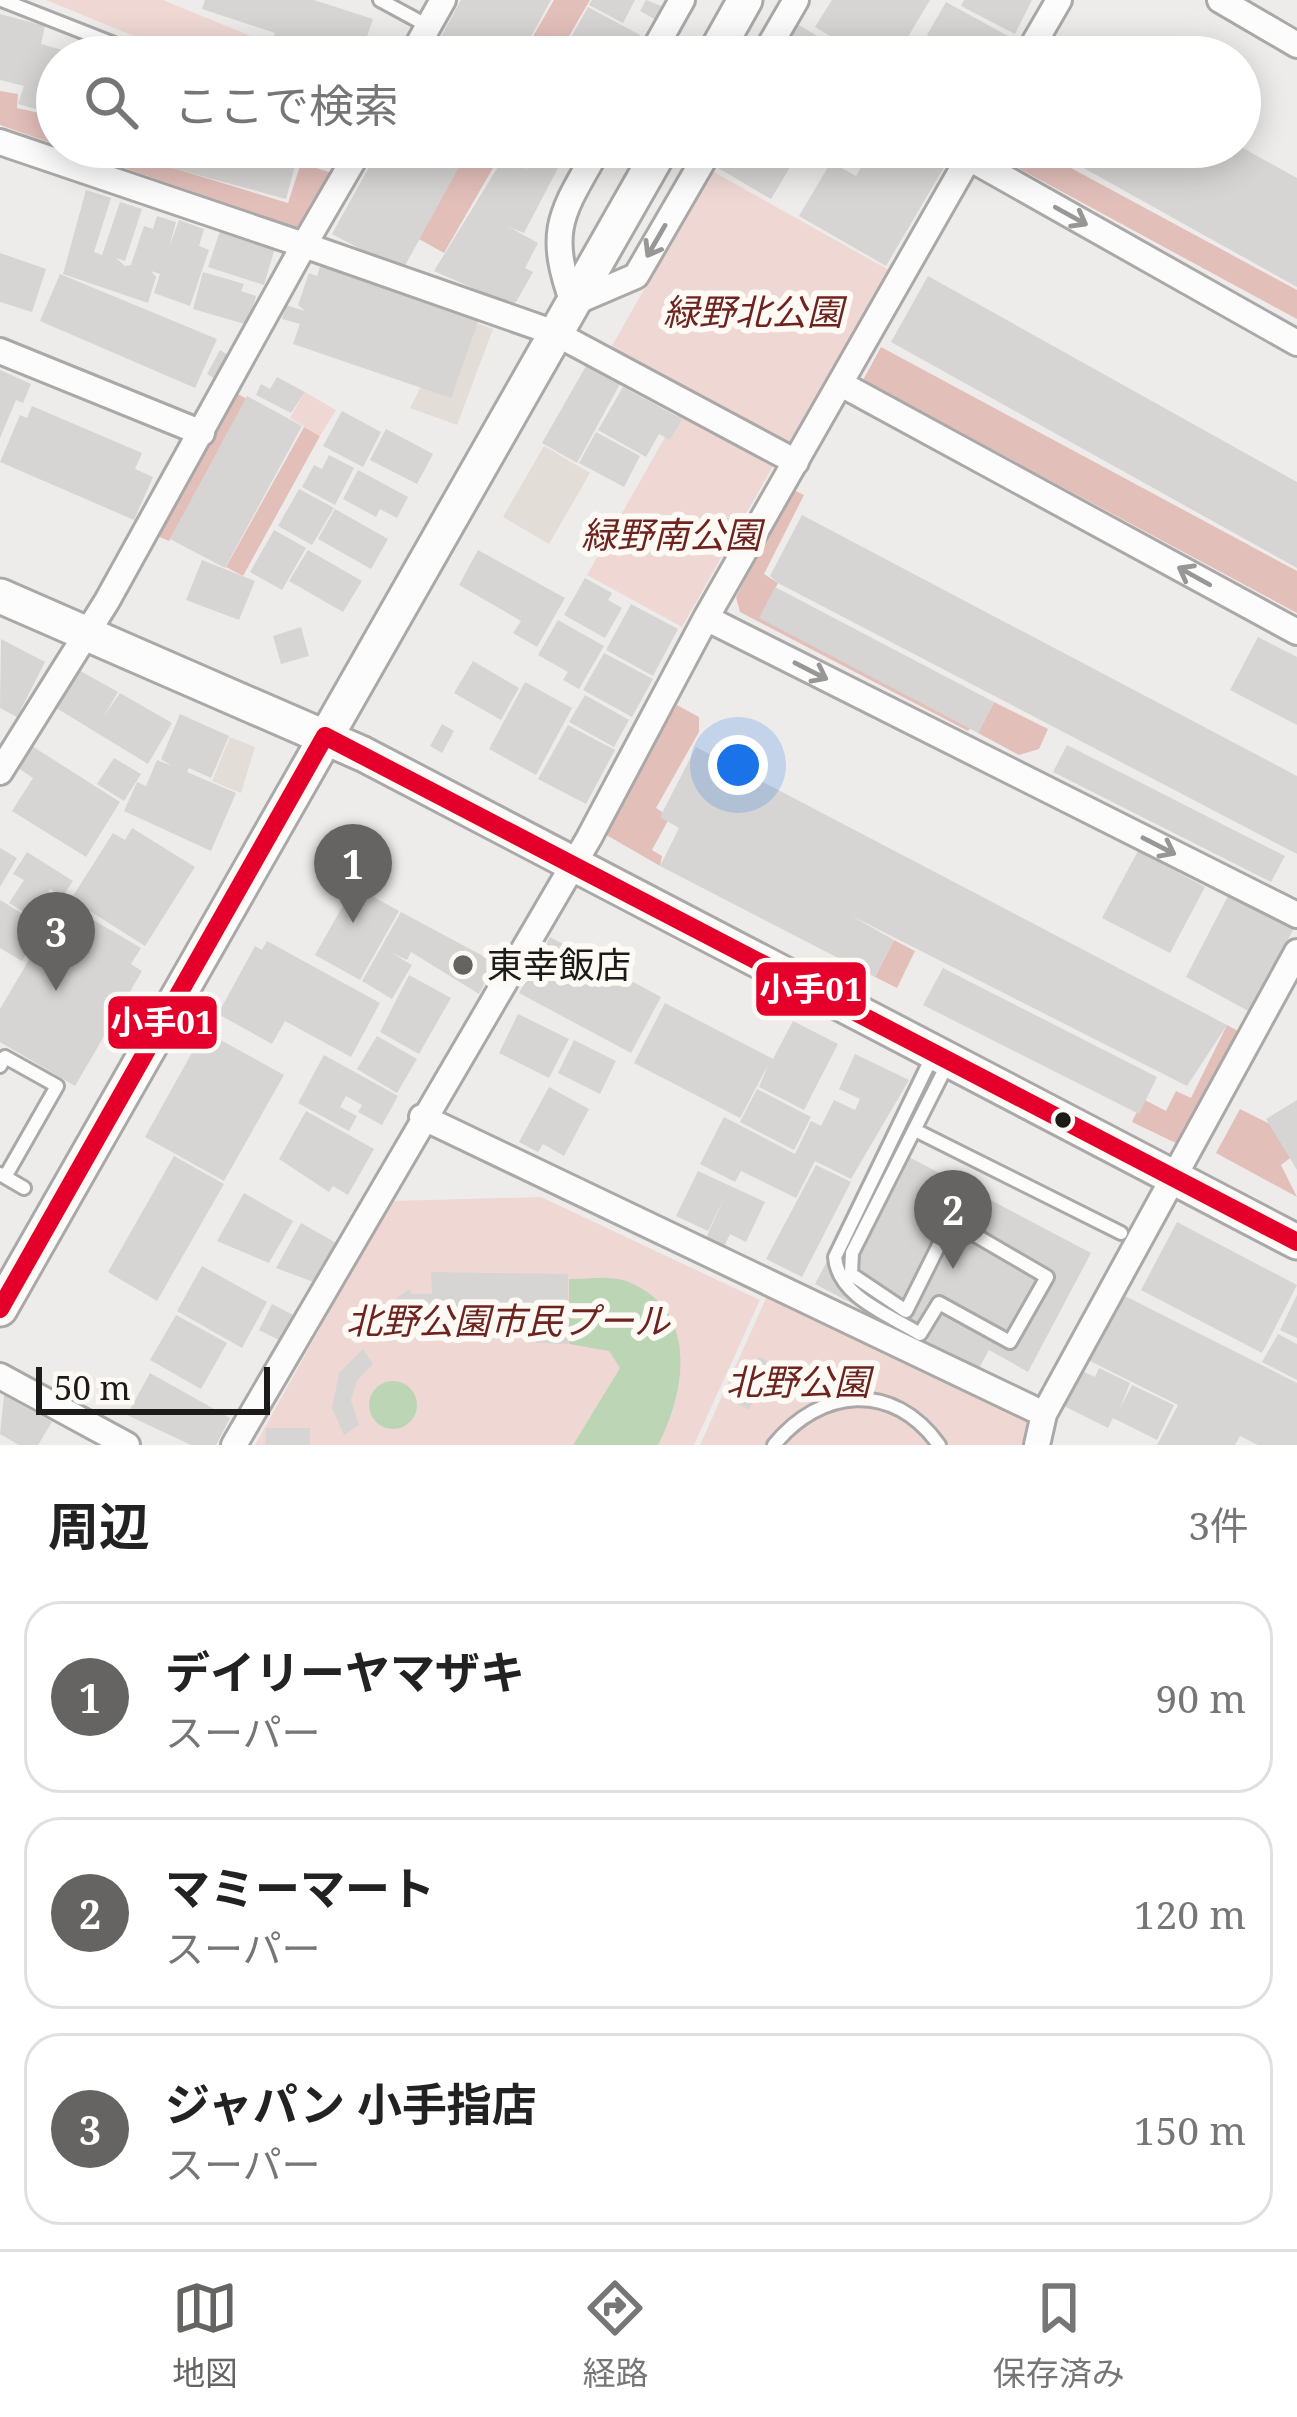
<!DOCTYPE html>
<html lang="ja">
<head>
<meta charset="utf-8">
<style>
  :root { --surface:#fff; --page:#f2f2f2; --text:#222; --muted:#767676; --line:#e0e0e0; --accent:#666462 }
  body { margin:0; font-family:"Noto Serif","Noto Sans JP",serif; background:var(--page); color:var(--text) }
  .scale { position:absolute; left:36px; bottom:30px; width:234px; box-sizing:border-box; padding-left:12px; border:6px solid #1c1b19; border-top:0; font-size:33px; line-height:42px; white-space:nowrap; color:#1c1b19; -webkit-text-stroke:9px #fdfaf5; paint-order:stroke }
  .you { position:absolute; left:738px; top:765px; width:42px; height:42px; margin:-30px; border:9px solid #fff; border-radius:50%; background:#1a73e8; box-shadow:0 0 0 18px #1a73e833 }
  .badge { display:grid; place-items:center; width:78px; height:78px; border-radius:50%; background:var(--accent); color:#fff; font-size:39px; font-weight:700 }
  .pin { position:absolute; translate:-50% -99px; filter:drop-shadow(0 3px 6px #0008) }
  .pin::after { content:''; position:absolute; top:63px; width:42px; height:36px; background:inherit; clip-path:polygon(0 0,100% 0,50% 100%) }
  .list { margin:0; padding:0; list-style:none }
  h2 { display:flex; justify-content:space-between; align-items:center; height:156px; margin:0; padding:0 48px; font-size:51px }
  h2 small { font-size:39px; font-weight:400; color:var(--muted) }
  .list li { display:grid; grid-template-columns:78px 1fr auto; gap:36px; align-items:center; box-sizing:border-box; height:192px; margin:0 24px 24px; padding:0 24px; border:3px solid var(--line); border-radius:36px }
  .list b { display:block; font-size:45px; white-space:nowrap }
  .list p { margin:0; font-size:39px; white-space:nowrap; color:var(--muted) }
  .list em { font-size:39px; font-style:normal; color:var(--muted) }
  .icon { flex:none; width:66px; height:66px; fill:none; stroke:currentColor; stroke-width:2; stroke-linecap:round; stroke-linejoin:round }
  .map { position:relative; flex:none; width:1297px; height:1445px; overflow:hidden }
  .search { position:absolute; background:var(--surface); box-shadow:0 6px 30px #0003; left:36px; right:36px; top:36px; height:132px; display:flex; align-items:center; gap:30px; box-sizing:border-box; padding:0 42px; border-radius:66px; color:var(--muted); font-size:45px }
  .sheet { height:804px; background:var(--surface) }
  nav { display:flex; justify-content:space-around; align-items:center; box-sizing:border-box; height:168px; border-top:3px solid var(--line); background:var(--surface); font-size:33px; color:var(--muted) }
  nav a { display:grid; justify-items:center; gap:6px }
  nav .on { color:var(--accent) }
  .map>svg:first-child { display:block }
  .built { fill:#e2ddd6 }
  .green { fill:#efd8d4 }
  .forest { fill:#e3bfba }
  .water { fill:#bcd6b5 }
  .building { fill:#d6d5d3 }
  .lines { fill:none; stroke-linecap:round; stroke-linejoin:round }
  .lane-casing { stroke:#aba9a7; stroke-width:18 }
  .street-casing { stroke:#aba9a7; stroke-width:30 }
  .secondary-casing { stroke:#aba9a7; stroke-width:39 }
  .lane { stroke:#fcfcfc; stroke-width:12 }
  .street { stroke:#fcfcfc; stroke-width:24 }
  .secondary { stroke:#fcfcfc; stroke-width:33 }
  .bus-1-casing { stroke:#fdfaf5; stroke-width:27 }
  .bus-1 { stroke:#e4002b; stroke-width:18 }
  .oneway { stroke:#979796 }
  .poi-dot { fill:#666462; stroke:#fdfaf5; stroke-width:4.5 }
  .bus-dot { fill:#1c1b19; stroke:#fdfaf5; stroke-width:4.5 }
  .labels { text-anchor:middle; stroke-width:12; stroke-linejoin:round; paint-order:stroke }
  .park-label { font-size:36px; font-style:italic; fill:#6e231f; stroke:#fdfaf5 }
  .poi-label { font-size:36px; fill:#1c1b19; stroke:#fdfaf5; text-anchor:start }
  .line-badge { stroke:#fdfaf5; stroke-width:4.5 }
  .badge-label { font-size:33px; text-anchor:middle; font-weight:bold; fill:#fff }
</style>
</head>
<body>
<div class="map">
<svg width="1297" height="1445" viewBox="0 0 1297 1445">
  <rect width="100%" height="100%" fill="#eeecea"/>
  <path class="built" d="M 457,316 L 493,329 L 457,425 L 410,408 Z
    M 544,446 L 590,473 L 549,544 L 503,517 Z
    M 230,737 L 255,747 L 241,793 L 212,781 Z"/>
  <path class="green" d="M 46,0 L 163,0 L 270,44 L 265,57 L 185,57 Z
    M 712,171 L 896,274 L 794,453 L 610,349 Z
    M 305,392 L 336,410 L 320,436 L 290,418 Z
    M 678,414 L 773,466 L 682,627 L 587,575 Z
    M 541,1197 L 760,1300 L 694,1445 L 255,1445 L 391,1201 Z
    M 767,1296 L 1034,1420 L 1029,1445 L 700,1445 Z"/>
  <path class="forest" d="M 554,0 L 590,0 L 557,57 L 521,57 Z
    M 0,91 L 18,94 L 17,108 L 57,117 L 57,145 L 0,125 Z
    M 64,147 L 117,147 L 117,151 L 288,203 L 301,163 L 332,173 L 301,229 Z
    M 469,147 L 505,147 L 444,253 L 417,238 Z
    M 1032,147 L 1297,290 L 1297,319 L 983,149 Z
    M 881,347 L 1297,571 L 1297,613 L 863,380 Z
    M 236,393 L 247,399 L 169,541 L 155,535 Z
    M 304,427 L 320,436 L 243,576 L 226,567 Z
    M 792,489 L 804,495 L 764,574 L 778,583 L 763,612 L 971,727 L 968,731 L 740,612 L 736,597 Z
    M 994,702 L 1048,729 L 1039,749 L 1019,755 L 978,733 Z
    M 677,705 L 699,717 L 699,732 L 656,808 L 670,817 L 652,850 L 662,856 L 660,866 L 603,833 Z
    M 894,940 L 915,951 L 897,988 L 875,977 Z
    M 1227,1025 L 1238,1031 L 1182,1146 L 1132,1122 L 1143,1099 L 1166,1111 L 1176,1091 L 1191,1098 Z
    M 1240,1109 L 1292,1135 L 1297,1153 L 1281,1165 L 1297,1197 L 1216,1153 Z"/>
  <path class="water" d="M 569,1279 C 586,1279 610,1275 626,1281 C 700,1309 686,1391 658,1445 L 573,1445 L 620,1368 L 609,1351 L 569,1344 Z
    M369 1405a24 24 0 1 1 48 0a24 24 0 1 1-48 0Z"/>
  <path class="building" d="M 205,0 L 314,0 L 373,19 L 360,57 L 297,57 L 270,48 L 275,33 L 202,9 Z
    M 461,0 L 551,0 L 520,57 L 430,57 Z
    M 592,0 L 635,0 L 623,23 L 589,5 Z
    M 646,0 L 669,9 L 662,23 L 640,11 Z
    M 832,0 L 930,0 L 896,57 L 865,57 L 815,27 Z
    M 964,0 L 1032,0 L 1015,34 L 961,6 Z
    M 946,2 L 1008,36 L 996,57 L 966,57 L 927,35 Z
    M 588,7 L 640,35 L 629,56 L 612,47 L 607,56 L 580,42 L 604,57 L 560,57 Z
    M 0,14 L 45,26 L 41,44 L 84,56 L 57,57 L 57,115 L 18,104 L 24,86 L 0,80 Z
    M 797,24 L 853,57 L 778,57 Z
    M 922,36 L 955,57 L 909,57 Z
    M 118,147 L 300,147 L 286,199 L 117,153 Z
    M 380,147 L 470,147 L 402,271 L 332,234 Z
    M 508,147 L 569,147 L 524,233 L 507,226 L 538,243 L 525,268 L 533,272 L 516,302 L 509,304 L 434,271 L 504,157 L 530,171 L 504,154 Z
    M 724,147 L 802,147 L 771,199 L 713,165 Z
    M 854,147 L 956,147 L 886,266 L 799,216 L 831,162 L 856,176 L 862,166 L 847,158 Z
    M 1046,147 L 1241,147 L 1297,178 L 1297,287 Z
    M 86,190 L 111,198 L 94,252 L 102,255 L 120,202 L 142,209 L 125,261 L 116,258 L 125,266 L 131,265 L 144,226 L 153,229 L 157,216 L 176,222 L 169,248 L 179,220 L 204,229 L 199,246 L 209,250 L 190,306 L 154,293 L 160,274 L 151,271 L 156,277 L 148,303 L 63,274 Z
    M 220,231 L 275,248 L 264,285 L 208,267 Z
    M 0,253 L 46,269 L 32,312 L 0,302 Z
    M 321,264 L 479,319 L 451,398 L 293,344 L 300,324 L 282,319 L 286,305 L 305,311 L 298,305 L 309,273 L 317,276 Z
    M 203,272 L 244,284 L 241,291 L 256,296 L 248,325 L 193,309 Z
    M 60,274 L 217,339 L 195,388 L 40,321 Z
    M 928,276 L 1297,482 L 1297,568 L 891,342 Z
    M 220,350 L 228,355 L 215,379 L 207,374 Z
    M 586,366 L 620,384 L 577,463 L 542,443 Z
    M 0,370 L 31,384 L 23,403 L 16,400 L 0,438 Z
    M 277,377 L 305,392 L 291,413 L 256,395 L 261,384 L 270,389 Z
    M 623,387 L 682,419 L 670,440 L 659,434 L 646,457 L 598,430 Z
    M 247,396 L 302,426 L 225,568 L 170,539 Z
    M 32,406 L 142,453 L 135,469 L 153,477 L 134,520 L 0,462 L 20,415 L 27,418 Z
    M 342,411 L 381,432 L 363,467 L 323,446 Z
    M 386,429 L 433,454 L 417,484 L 370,460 Z
    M 596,432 L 640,456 L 624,487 L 579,463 Z
    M 329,455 L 354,468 L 335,505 L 302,487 L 314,465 L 322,469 Z
    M 358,470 L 408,497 L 397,518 L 380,509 L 376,517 L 343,499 Z
    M 299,489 L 334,508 L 312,545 L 278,526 Z
    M 335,509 L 388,539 L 371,569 L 318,539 Z
    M 802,515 L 1297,776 L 1297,854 L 778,583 L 770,576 Z
    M 274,530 L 306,548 L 282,590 L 250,572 Z
    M 308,550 L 362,581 L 343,612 L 289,581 Z
    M 478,550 L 565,598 L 537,647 L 513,633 L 521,621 L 459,585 Z
    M 202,560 L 255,581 L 239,620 L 186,600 Z
    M 585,578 L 612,593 L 608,600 L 622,608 L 605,638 L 564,615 Z
    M 775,587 L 994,702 L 978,733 L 759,618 Z
    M 631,604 L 678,629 L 653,676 L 606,650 Z
    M 558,620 L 604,646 L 579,689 L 563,680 L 568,672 L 538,655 Z
    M 301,627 L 309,656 L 281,664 L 273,636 Z
    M 1258,637 L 1297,657 L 1297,725 L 1230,690 Z
    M 1,639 L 45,662 L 17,717 L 0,708 Z
    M 604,653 L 653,679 L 632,717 L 583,690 Z
    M 473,661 L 519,688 L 501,720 L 454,693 Z
    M 75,668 L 118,692 L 104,716 L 120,693 L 172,723 L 148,764 L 53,706 Z
    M 525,682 L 572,708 L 536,775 L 489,749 Z
    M 585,695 L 629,720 L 614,747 L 569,722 Z
    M 180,714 L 229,736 L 211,778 L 189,768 L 187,772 L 236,793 L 211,851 L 124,811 L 137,782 L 146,786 L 157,760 L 172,766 L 161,759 Z
    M 442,724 L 454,731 L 442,753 L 430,746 Z
    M 568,725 L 615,750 L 586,804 L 538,779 Z
    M 1067,745 L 1285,856 L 1271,882 L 1053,772 Z
    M 32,746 L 120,802 L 86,857 L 12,811 L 33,778 L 18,768 Z
    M 696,747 L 1227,1025 L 1187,1086 L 850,915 L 894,940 L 875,977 L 660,866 L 679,828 L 660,817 Z
    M 114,758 L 141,774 L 124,801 L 97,784 Z
    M 132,828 L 195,867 L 145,946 L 71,899 L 113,833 L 125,840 Z
    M 0,848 L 17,858 L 0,887 Z
    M 1138,851 L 1205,887 L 1170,953 L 1102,918 Z
    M 27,852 L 73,881 L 63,896 L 50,889 L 46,895 L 57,902 L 48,916 L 37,908 L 32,917 L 9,903 L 24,880 L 13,874 Z
    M 354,886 L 399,911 L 360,980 L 315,955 Z
    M 1228,896 L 1294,928 L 1250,1012 L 1186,977 Z
    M 0,900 L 43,926 L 22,961 L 0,948 Z
    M 63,902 L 141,948 L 131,964 L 142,971 L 75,1086 L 0,1042 L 0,1009 Z
    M 401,912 L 496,963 L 479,994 L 411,952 L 407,960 L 390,952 L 412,965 L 392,999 L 362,981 Z
    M 550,937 L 661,997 L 631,1053 L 519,993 Z
    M 267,941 L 380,1003 L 351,1057 L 285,1021 L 272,1044 L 218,1014 L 255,946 L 262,950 Z
    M 943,968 L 1157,1077 L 1139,1114 L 923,1005 Z
    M 409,975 L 451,998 L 419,1054 L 380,1032 Z
    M 665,1003 L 773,1059 L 793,1021 L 838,1044 L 804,1110 L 759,1087 L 768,1065 L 740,1118 L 634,1063 Z
    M 518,1014 L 569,1039 L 549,1078 L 499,1053 Z
    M 204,1031 L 284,1075 L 224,1181 L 145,1137 Z
    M 377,1036 L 417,1059 L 397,1093 L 357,1069 Z
    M 574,1040 L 616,1061 L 600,1094 L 558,1073 Z
    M 855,1054 L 909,1080 L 851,1179 L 815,1161 L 796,1198 L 741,1171 L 735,1182 L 700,1164 L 724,1117 L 795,1154 L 811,1121 L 821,1126 L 834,1100 L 855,1110 L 860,1099 L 839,1089 Z
    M 324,1055 L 398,1096 L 382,1125 L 358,1112 L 362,1105 L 346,1096 L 340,1107 L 357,1116 L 349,1131 L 298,1103 Z
    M 549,1087 L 589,1109 L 564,1156 L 543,1144 L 538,1152 L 519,1142 Z
    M 757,1089 L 811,1117 L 794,1150 L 740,1122 Z
    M 1297,1100 L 1297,1170 L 1266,1119 Z
    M 306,1111 L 374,1149 L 348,1195 L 333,1186 L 329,1192 L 279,1159 Z
    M 888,1146 L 1091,1253 L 1028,1372 L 989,1350 L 978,1370 L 815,1284 Z
    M 174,1156 L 224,1184 L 157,1301 L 108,1272 Z
    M 816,1165 L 851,1182 L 802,1277 L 766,1259 Z
    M 698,1171 L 765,1202 L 746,1242 L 730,1234 L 723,1249 L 705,1240 L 726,1194 L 708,1231 L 676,1216 Z
    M 244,1193 L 293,1221 L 269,1263 L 217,1241 Z
    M 1177,1222 L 1297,1285 L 1262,1353 L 1141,1290 Z
    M 301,1223 L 338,1244 L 316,1283 L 276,1268 Z
    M 202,1266 L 267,1302 L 242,1348 L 177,1311 Z
    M 431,1272 L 568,1274 L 568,1344 L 536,1343 L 536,1337 L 473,1338 L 472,1329 L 464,1329 L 464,1315 L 444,1320 L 414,1314 L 414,1324 L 387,1304 L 410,1289 L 412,1294 L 432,1294 Z
    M 1121,1294 L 1297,1383 L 1297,1445 L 1258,1445 L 1240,1436 L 1235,1445 L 1157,1445 L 1178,1405 L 1088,1360 Z
    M 1297,1295 L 1297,1338 L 1280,1330 Z
    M 272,1304 L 299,1318 L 285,1343 L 259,1330 Z
    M 176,1315 L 227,1343 L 201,1389 L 150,1360 Z
    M 1278,1334 L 1297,1344 L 1297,1380 L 1262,1362 Z
    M 363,1349 L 373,1364 L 357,1380 L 351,1400 L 359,1425 L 344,1435 L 332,1408 L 339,1373 Z
    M 759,1357 L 772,1363 L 749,1410 L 737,1404 Z
    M 1099,1368 L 1130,1383 L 1120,1408 L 1132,1385 L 1174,1405 L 1157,1440 L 1113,1418 L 1108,1428 L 1060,1404 L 1078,1369 L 1095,1377 Z
    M 150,1373 L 230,1418 L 216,1445 L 191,1445 L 127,1415 Z
    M 4,1395 L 52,1422 L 38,1445 L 19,1445 L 0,1434 Z
    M 266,1428 L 310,1428 L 310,1445 L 265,1445 Z"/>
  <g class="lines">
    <defs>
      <path id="lane" d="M 2,0 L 147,57
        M 380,0 L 428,26
        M 932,1057 L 835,1257 C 838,1297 890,1315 920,1334 L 939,1303 L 1010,1342 L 1047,1277 L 951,1221 L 906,1311 L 851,1274 L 852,1253 L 949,1061
        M 0,1066 L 5,1057 L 57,1086 L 5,1177
        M 915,1130 L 1121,1233
        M 0,1174 L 24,1188
        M 774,1445 C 820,1388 893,1380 939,1445"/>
      <path id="street" d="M 1220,0 L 1297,45
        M 411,57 L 443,0
        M 650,57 L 682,0
        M 763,57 L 796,0
        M 1026,57 L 1059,0
        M 0,142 L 304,245 L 107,601 L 0,772
        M 361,147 L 304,245 L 555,333 L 796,462
        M 599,147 C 562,213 546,228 573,303 L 636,276 L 711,147
        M 969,158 L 1297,343
        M 0,351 L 202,433
        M 841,384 L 1297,632
        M 706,618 L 1297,915
        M 422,1117 L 1044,1414
        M 0,1376 L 127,1445
        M 234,1445 L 589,838 L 706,618 L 975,147
        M 1037,1445 L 1044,1414 L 1297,952"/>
      <path id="secondary" d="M 713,57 L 745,0
        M 0,596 L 363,754 L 1297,1242
        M 0,1309 L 662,147"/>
    </defs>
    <use href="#lane" class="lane-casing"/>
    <use href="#street" class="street-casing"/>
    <use href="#secondary" class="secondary-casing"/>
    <use href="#lane" class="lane"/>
    <use href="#street" class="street"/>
    <use href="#secondary" class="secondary"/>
    <defs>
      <path id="bus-1" d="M 325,736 L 1297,1242
        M 0,1309 L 325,736"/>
    </defs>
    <use href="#bus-1" class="bus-1-casing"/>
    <use href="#bus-1" class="bus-1"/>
  </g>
  <defs><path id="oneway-shaft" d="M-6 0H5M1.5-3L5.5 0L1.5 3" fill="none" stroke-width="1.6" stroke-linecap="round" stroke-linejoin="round" transform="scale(3)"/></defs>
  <g class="oneway">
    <use href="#oneway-shaft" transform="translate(1071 216) rotate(29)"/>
    <use href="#oneway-shaft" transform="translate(656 241) rotate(120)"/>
    <use href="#oneway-shaft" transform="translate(1194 576) rotate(-151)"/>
    <use href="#oneway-shaft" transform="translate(811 671) rotate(27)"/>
    <use href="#oneway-shaft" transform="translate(1159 846) rotate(27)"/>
  </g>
  <circle class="poi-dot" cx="463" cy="965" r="12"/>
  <circle class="bus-dot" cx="1063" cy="1120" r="10"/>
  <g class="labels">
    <g class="park-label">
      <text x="753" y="325">緑野北公園</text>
      <text x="671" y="548">緑野南公園</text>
      <text x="508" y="1334">北野公園市民プール</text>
      <text x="798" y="1395">北野公園</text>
    </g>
    <g class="poi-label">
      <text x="487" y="978">東幸飯店</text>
    </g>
  </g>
  <g class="line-badge">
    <rect x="754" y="960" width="114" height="58" rx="12" fill="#e4002b"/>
    <rect x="106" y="994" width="113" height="57" rx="12" fill="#e4002b"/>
  </g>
  <g class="badge-label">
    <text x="811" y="1001">小手01</text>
    <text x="162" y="1034">小手01</text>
  </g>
</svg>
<div class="scale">50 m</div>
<div class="you"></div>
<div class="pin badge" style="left:353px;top:923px">1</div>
<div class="pin badge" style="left:953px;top:1269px">2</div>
<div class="pin badge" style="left:56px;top:991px">3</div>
<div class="search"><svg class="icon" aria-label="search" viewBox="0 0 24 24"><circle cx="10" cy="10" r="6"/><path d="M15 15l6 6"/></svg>ここで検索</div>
</div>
<section class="sheet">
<h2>周辺<small>3件</small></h2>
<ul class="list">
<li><span class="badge">1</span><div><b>デイリーヤマザキ</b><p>スーパー</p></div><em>90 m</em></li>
<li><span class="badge">2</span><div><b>マミーマート</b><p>スーパー</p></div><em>120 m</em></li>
<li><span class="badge">3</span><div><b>ジャパン 小手指店</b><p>スーパー</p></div><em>150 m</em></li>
</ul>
</section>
<nav>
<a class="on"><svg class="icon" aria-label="map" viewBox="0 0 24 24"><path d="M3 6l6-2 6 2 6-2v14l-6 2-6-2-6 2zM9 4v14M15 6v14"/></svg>地図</a>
<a><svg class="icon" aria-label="directions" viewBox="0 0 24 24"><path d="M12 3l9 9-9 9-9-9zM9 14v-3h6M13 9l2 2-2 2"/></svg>経路</a>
<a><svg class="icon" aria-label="saved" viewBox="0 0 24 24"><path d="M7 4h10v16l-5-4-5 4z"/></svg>保存済み</a>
</nav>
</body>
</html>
